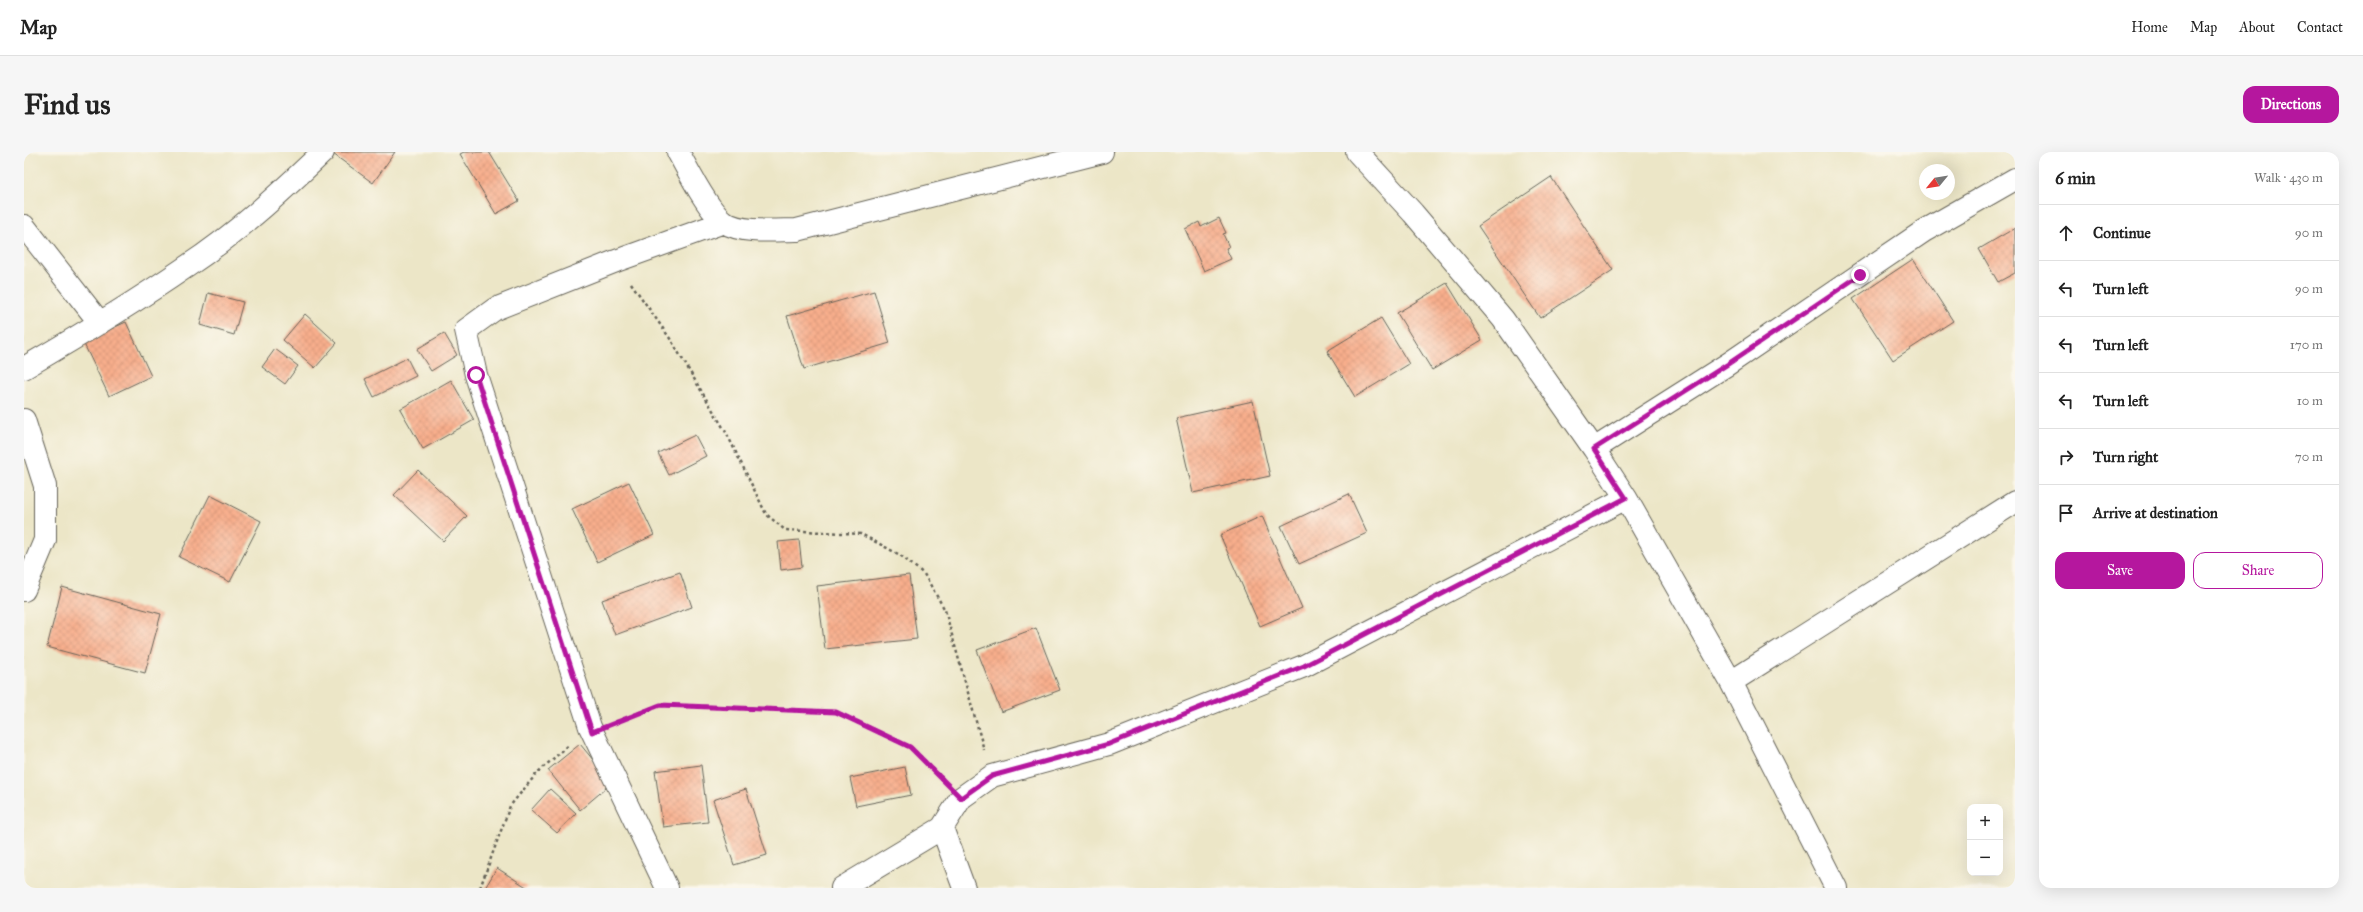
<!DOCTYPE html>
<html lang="en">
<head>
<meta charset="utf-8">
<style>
  :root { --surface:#fff; --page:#f6f6f6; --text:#222; --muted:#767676; --line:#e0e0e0; --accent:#b5179e }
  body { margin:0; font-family:"IM FELL Great Primer",serif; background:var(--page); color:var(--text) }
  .controls { position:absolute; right:12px; bottom:12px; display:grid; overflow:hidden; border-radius:8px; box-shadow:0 4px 16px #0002 }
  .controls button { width:36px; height:36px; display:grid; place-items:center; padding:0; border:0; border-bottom:1px solid var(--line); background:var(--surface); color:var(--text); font:20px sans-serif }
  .compass { position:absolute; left:1895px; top:12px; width:36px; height:36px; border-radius:50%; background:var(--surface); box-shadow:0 4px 16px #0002; rotate:240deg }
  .stop { position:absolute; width:12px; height:12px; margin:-9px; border:3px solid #b5179e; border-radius:50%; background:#fff }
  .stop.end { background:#b5179e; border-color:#fff; box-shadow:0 1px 4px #0008 }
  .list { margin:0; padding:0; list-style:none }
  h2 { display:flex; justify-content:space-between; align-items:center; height:52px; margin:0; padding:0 16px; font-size:17px }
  h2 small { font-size:13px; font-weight:400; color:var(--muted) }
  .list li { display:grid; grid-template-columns:26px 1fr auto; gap:12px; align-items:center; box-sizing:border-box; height:56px; padding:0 16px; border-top:1px solid var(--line) }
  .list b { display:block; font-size:15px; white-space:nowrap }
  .list em { font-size:13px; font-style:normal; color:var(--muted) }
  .actions { display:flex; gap:8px; padding:12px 16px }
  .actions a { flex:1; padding:9px 0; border:1px solid var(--accent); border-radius:12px; text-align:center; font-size:14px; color:var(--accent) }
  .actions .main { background:var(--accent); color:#fff }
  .icon { flex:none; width:22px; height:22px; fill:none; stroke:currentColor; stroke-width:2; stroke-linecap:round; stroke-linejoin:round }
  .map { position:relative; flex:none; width:1991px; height:736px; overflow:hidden; border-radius:12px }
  header { display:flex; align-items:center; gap:24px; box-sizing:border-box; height:56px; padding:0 20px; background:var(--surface); border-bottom:1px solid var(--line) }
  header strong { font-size:19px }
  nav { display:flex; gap:22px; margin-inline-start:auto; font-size:14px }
  .intro { display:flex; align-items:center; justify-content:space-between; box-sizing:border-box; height:96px; padding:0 24px }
  h1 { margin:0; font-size:28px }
  .button { padding:10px 18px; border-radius:12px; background:var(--accent); color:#fff; font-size:14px; font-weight:700 }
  main { display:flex; gap:24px; padding:0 24px }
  aside { flex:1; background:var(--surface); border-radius:12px; box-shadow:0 4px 16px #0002 }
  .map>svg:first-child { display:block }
  .building { fill:url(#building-cross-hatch) }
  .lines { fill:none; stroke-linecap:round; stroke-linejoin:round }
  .street-casing { stroke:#656358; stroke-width:24 }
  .path { stroke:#656358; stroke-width:2.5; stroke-dasharray:3 3; stroke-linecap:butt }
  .street { stroke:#fff; stroke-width:22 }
  .route { stroke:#b5179e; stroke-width:5 }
</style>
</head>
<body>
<header>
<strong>Map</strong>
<nav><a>Home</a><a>Map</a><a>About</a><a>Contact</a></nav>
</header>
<div class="intro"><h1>Find us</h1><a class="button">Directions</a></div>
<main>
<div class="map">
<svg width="1991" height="736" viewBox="0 0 1991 736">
  <defs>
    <pattern id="building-cross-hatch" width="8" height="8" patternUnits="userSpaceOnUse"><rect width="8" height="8" fill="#f8ae8c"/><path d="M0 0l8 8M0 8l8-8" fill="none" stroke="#d49578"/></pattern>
  </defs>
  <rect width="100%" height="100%" fill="#fbf7ec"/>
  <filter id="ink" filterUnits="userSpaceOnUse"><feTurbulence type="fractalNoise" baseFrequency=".025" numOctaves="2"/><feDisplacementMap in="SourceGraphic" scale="8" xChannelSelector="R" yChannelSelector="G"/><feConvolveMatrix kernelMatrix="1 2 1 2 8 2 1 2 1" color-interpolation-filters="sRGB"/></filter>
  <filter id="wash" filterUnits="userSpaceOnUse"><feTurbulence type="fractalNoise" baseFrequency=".012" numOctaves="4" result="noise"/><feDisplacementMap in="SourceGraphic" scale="16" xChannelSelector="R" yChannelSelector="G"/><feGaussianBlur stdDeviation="0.9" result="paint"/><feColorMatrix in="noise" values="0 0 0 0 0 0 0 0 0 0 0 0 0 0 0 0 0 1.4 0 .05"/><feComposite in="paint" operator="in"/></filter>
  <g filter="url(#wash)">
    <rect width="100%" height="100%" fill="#ece6c7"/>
    <g id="blocks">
      <path class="building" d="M 310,0 L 371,0 L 349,31 L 309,2 Z
        M 440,0 L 465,0 L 495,49 L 472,62 L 436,2 Z
        M 1527,25 L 1589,118 L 1516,166 L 1454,74 Z
        M 1195,66 L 1202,81 L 1199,82 L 1205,95 L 1202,96 L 1207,107 L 1180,119 L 1161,77 L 1175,70 L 1177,75 Z
        M 1991,76 L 1991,121 L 1974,130 L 1955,97 Z
        M 1889,107 L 1929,169 L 1869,208 L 1829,147 Z
        M 1423,131 L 1458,188 L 1408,218 L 1373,161 Z
        M 850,139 L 866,191 L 780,217 L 763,164 Z
        M 184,141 L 219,150 L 210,183 L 176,173 Z
        M 281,162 L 313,191 L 291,216 L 259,188 Z
        M 1357,166 L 1385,212 L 1331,245 L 1303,199 Z
        M 102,170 L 127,224 L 85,244 L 59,190 Z
        M 420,181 L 433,203 L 407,219 L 393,197 Z
        M 251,197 L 274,214 L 261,232 L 238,215 Z
        M 383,206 L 392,224 L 350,245 L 341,227 Z
        M 427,228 L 450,268 L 399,297 L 376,257 Z
        M 1229,249 L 1246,324 L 1169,341 L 1152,266 Z
        M 671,283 L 682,304 L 645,323 L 634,301 Z
        M 394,318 L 443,364 L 419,389 L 370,343 Z
        M 605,330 L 630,383 L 573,410 L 548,357 Z
        M 1325,342 L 1343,381 L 1275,412 L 1257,374 Z
        M 186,343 L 237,369 L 206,430 L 155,405 Z
        M 1238,364 L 1278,456 L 1236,474 L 1196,383 Z
        M 775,388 L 778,415 L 757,418 L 754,390 Z
        M 656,420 L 668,455 L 591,483 L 578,448 Z
        M 885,423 L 893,487 L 801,497 L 793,434 Z
        M 38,435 L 137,462 L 121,521 L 23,495 Z
        M 1012,476 L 1036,538 L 977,560 L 953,498 Z
        M 556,592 L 588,631 L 556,658 L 524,618 Z
        M 677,613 L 684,670 L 639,675 L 631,619 Z
        M 881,615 L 887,643 L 832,654 L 826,626 Z
        M 526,637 L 552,661 L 533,681 L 507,658 Z
        M 722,637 L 743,703 L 710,713 L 689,648 Z
        M 473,716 L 504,736 L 461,736 Z"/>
    </g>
  </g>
  <g filter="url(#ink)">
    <use href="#blocks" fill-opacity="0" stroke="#656358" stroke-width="1"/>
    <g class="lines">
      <defs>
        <path id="street" d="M 654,0 C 664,18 684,59 700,70 C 718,82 753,78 773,78 L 1078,0
          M 1333,0 L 1389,61 L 1479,167 L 1570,297 L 1602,346 L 1707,530 L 1812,736
          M 0,74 L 76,171
          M 0,216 C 55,184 110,151 162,115 C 212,82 256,41 299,0
          M 0,268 L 21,334 L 21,388 L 0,438
          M 1570,297 L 1704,212 L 1900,79 L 1991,27
          M 1707,530 L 1991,350
          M 643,736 L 566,575 L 452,223 L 442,178 L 471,157 L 592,109 L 700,70
          M 818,736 L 918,676
          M 940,736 L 918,676 L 937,646 L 968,624 L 1085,592 L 1280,514 L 1602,346"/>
      </defs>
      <use href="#street" class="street-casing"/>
      <path class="path" d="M 607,131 L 647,188 L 703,282 L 742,362 L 761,378 L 837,382 L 876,403 L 900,422 L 921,458 L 960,598
        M 592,570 L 636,553 L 812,560 L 886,595 L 919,627
        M 456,736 L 486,654 L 514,620 L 546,592"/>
      <use href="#street" class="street"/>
    </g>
  </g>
  <g class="lines" filter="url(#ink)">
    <path class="route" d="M 452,223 L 568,580 L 636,553 L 812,560 L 886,595 L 937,646 L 968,624 L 1085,592 L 1280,514 L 1602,346 L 1570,297 L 1704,212 L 1836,123"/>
  </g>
</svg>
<div class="controls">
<button>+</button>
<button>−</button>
</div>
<svg class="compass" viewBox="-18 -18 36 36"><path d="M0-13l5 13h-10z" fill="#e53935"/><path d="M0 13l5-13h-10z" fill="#767676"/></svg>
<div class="stop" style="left:452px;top:223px"></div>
<div class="stop end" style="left:1836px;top:123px"></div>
</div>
<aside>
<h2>6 min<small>Walk · 430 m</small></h2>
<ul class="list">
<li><svg class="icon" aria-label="ahead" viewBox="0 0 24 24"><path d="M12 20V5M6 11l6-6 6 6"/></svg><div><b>Continue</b></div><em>90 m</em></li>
<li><svg class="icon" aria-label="left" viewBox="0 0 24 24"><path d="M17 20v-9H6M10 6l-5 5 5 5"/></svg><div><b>Turn left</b></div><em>90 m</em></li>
<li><svg class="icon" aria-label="left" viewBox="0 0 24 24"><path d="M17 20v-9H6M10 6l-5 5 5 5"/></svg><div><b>Turn left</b></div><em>170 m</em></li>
<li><svg class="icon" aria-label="left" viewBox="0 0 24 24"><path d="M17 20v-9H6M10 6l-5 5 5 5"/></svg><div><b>Turn left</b></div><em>10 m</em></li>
<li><svg class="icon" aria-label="right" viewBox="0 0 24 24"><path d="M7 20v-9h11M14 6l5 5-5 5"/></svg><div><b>Turn right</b></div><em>70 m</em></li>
<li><svg class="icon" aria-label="arrive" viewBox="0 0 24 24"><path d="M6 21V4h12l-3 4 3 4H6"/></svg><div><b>Arrive at destination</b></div></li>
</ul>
<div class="actions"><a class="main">Save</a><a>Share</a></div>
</aside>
</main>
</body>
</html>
